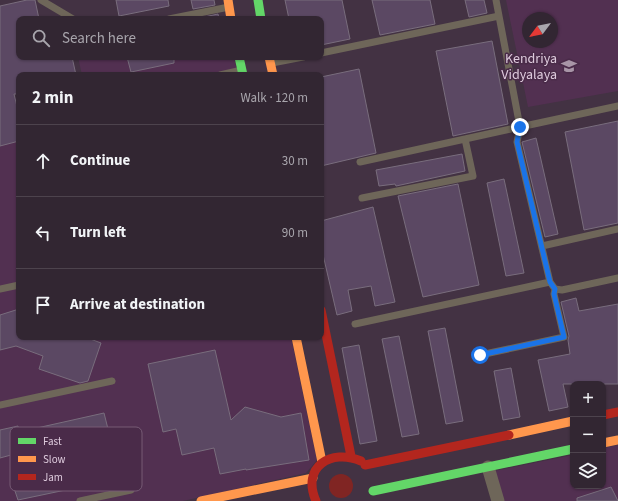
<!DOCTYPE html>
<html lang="en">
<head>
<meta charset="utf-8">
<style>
  :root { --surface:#322632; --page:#3a2e3a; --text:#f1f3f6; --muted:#a8a5ac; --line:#4d434d }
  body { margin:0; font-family:"Source Sans 3",sans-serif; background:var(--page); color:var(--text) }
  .controls { position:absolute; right:12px; bottom:12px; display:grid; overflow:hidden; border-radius:8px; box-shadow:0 1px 3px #0004 }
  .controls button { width:36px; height:36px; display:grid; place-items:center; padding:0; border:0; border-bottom:1px solid var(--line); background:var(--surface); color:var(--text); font:20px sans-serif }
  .compass { position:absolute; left:522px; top:12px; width:36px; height:36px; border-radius:50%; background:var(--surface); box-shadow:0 1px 3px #0004; rotate:238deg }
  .stop { position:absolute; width:12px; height:12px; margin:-9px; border:3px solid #1a73e8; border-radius:50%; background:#fff }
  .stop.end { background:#1a73e8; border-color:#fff; box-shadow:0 1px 4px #0008 }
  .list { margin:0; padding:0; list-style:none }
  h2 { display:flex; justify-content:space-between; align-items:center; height:52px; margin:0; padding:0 16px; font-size:17px }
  h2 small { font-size:13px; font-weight:400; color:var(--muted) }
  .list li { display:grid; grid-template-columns:26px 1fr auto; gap:12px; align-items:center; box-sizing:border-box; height:72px; padding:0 16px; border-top:1px solid var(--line) }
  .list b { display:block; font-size:15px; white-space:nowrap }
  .list em { font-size:13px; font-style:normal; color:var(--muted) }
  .icon { flex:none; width:22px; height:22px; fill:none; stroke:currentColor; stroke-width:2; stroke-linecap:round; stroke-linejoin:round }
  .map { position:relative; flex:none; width:618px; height:501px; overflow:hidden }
  .search { position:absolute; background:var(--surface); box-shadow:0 1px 3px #0004; left:16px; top:16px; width:308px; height:44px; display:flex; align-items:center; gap:10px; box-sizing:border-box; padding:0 14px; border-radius:8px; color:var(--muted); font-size:15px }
  .panel { position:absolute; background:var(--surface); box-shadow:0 1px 3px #0004; left:16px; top:72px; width:308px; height:268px; border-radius:8px }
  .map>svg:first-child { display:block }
  .built { fill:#523051; fill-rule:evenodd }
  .green { fill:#802523 }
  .building { fill:#5b4863; stroke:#796d7d }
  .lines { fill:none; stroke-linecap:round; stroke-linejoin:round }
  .lane { stroke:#6e6659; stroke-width:7 }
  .street { stroke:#6e6659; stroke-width:13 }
  .fast { stroke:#63d668; stroke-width:9 }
  .slow { stroke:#ff974d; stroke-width:9 }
  .jam { stroke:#b3261e; stroke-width:9 }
  .route { stroke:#1a73e8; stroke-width:5 }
  .labels { text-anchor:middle; stroke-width:3; stroke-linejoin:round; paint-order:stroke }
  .poi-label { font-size:14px; fill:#decbdd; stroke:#4a2b49; text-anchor:end }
  .key { fill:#4a2b49; stroke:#765b75; stroke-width:1 }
  .key-label { font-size:11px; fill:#decbdd }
</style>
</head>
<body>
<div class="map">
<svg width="618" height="501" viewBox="0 0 618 501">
  <rect width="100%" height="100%" fill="#433243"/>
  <path class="built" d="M 506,0 L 618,0 L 618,91 L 528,107 ZM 528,18 L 552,18 L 552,42 L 528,42 Z
    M 78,57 L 234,57 L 238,75 L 82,75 Z
    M 19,98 L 19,337 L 291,337 L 317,460 L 306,473 L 183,501 L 0,501 L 0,102 Z
    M 618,445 L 618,501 L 503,501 L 494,471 L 573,455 L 573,486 L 603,486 L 603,448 Z"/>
  <path class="green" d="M329 486a12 12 0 1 1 24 0a12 12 0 1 1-24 0Z"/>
  <path class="building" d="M 27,0 L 35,0 L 39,19 L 19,19 L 19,57 L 72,57 L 76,75 L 19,75 L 19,94 L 14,94 L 19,115 L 19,141 L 0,146 L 0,6 Z
    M 116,0 L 168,0 L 169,6 L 119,16 Z
    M 191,0 L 214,0 L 215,5 L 193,9 Z
    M 285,0 L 342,0 L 350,39 L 321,45 L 321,19 L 289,19 Z
    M 372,0 L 430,0 L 435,24 L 380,35 Z
    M 465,0 L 484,0 L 487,13 L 469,17 Z
    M 218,14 L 219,19 L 195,19 Z
    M 492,41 L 508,124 L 453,136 L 436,51 Z
    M 127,57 L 174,57 L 174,63 L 131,72 Z
    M 359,69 L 376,153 L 321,166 L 321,77 Z
    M 618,121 L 618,223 L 584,230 L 565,132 Z
    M 536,138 L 558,234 L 545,237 L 522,142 Z
    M 462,154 L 465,171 L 396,186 L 395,184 L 379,186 L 376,170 Z
    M 504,179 L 524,273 L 506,276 L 487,183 Z
    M 458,184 L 479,285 L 423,297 L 398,196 Z
    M 373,207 L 395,302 L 375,306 L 371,286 L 348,290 L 352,311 L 337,315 L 321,246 L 321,221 Z
    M 576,298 L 579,311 L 618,304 L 618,384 L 563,384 L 568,407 L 549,411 L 538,360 L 570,354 L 568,340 L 569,336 L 561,302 Z
    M 19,309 L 19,337 L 85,337 L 101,343 L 88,381 L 80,383 L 39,369 L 43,356 L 16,346 L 0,350 L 0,315 Z
    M 445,328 L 463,421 L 446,424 L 428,331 Z
    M 399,336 L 419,434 L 402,437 L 382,339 Z
    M 359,345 L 377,441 L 360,444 L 342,348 Z
    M 215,350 L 231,420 L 245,407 L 281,417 L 301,413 L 309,460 L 246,470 L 246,469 L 220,474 L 214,448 L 182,455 L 176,429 L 163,432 L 148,364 Z
    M 511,368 L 520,417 L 503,420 L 494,371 Z
    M 104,413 L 110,437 L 103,438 L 103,444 L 67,452 L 75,488 L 18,500 L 14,488 L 18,487 L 11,455 L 0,458 L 0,430 L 18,426 L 19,432 Z
    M 611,487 L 618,501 L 577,501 L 577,498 Z"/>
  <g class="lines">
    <path class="lane" d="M 41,0 L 73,19
      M 496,0 L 520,127 L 618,106
      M 169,19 L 229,7
      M 321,53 L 499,16
      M 272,63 L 303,57
      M 220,75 L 242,70
      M 360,162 L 465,139
      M 362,198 L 473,176 L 465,139 L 520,127 L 517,142 L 550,282 L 555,289 L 562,290 L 618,278
      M 542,246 L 618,229
      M 0,289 L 19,285
      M 355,324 L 550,282
      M 480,355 L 564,337 L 554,294 L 555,289
      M 0,405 L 112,381
      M 80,501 L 131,490 L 129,471"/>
    <path class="street" d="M 488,467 L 498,501"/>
    <path class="fast" d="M 258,0 L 261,19
      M 239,57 L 243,75
      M 373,491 L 573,449"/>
    <path class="slow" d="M 228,0 L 231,19
      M 269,57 L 273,75
      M 296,337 L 322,462
      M 509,435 L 573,421
      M 603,443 L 618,440
      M 201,501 L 313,478"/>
    <path class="jam" d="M 321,310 L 351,456
      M 603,415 L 618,412
      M 365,465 L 509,435
      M 316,501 C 301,467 331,448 361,461"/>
  </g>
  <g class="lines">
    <path class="route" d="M 480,355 L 564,337 L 554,294 L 555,289 L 550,282 L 517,142 L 520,127"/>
  </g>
  <defs>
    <symbol id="school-bare" viewBox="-9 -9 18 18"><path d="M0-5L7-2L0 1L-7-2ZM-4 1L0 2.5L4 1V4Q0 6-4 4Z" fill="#a895a7" stroke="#4a2b49" stroke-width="2.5" paint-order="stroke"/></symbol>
  </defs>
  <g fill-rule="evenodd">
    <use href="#school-bare" x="558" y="55" width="22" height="22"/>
  </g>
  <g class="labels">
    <g class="poi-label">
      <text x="557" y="63">Kendriya<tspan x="557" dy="16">Vidyalaya</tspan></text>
    </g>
  </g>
  <rect x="10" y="427" width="132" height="64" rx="6" class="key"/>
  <rect x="18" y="438" width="18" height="6" fill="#63d668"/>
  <rect x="18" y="456" width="18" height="6" fill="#ff974d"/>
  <rect x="18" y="474" width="18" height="6" fill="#b3261e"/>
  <g class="key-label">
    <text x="43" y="445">Fast</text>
    <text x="43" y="463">Slow</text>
    <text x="43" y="481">Jam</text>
  </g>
</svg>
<div class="controls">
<button>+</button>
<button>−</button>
<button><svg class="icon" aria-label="layers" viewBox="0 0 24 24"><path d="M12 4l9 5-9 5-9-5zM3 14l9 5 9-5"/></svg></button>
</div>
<svg class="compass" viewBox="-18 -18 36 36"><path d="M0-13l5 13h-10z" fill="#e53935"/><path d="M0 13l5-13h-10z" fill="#a8a5ac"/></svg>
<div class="stop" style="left:480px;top:355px"></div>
<div class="stop end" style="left:520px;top:127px"></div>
<div class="search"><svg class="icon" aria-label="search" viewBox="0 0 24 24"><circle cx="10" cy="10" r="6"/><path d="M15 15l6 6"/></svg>Search here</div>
<section class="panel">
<h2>2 min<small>Walk · 120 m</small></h2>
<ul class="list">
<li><svg class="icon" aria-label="ahead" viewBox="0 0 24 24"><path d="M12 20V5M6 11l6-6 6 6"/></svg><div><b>Continue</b></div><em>30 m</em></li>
<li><svg class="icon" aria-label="left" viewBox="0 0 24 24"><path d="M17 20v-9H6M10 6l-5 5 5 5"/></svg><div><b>Turn left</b></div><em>90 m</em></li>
<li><svg class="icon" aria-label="arrive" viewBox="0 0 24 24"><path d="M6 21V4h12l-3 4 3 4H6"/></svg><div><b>Arrive at destination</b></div></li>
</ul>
</section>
</div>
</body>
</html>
